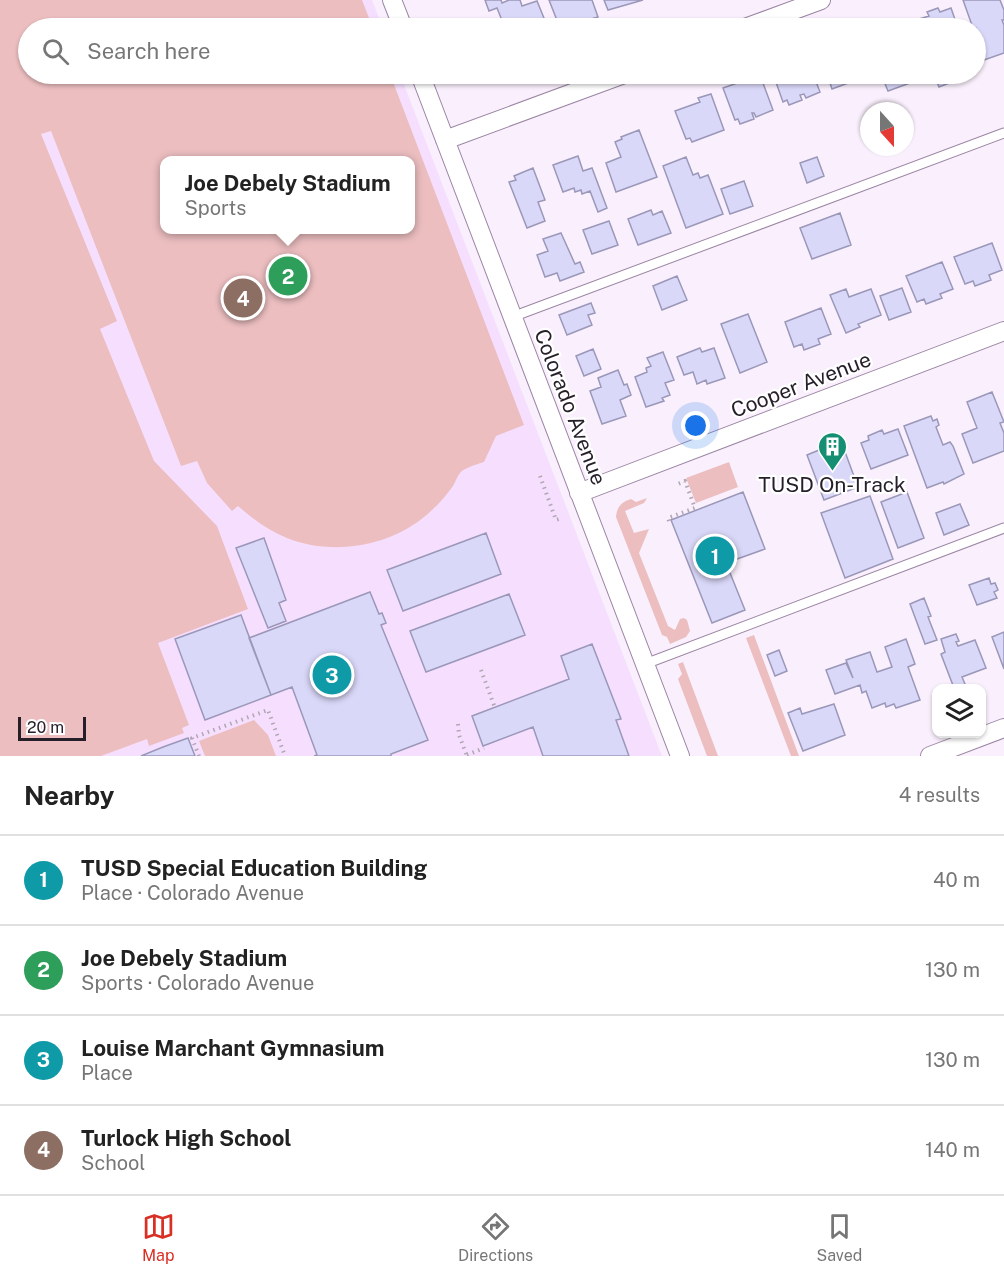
<!DOCTYPE html>
<html lang="en">
<head>
<meta charset="utf-8">
<style>
  :root { --surface:#fff; --page:#f2f2f2; --text:#222; --muted:#767676; --line:#e0e0e0; --accent:#d93025 }
  body { margin:0; font-family:"Public Sans",sans-serif; background:var(--page); color:var(--text) }
  .controls { position:absolute; right:18px; bottom:18px; display:grid; overflow:hidden; border-radius:12px; box-shadow:0 2px 4px #0004 }
  .controls button { width:54px; height:54px; display:grid; place-items:center; padding:0; border:0; border-bottom:2px solid var(--line); background:var(--surface); color:var(--text); font:30px sans-serif }
  .compass { position:absolute; left:860px; top:102px; width:54px; height:54px; border-radius:50%; background:var(--surface); box-shadow:0 2px 4px #0004; rotate:159deg }
  .scale { position:absolute; left:18px; bottom:15px; width:68px; box-sizing:border-box; padding-left:6px; border:3px solid #261e29; border-top:0; font-size:16px; line-height:21px; white-space:nowrap; color:#261e29; -webkit-text-stroke:4px #fff; paint-order:stroke }
  .you { position:absolute; left:696px; top:426px; width:21px; height:21px; margin:-15px; border:4px solid #fff; border-radius:50%; background:#1a73e8; box-shadow:0 0 0 9px #1a73e833 }
  .badge { display:grid; place-items:center; width:39px; height:39px; border-radius:50%; background:var(--accent); color:#fff; font-size:20px; font-weight:700 }
  .pin { position:absolute; translate:-50% -50%; border:3px solid #fff; box-shadow:0 2px 6px #0006 }
  .popup { position:absolute; left:160px; top:156px; width:255px; height:78px; box-sizing:border-box; display:grid; place-content:center; border-radius:12px; background:var(--surface); filter:drop-shadow(0 2px 4px #0005); font-size:20px; white-space:nowrap; color:var(--muted) }
  .popup b { font-size:22px; color:var(--text) }
  .popup::after { content:''; position:absolute; left:50%; top:100%; margin-left:-12px; border:12px solid transparent; border-top-color:var(--surface) }
  .list { margin:0; padding:0; list-style:none }
  h2 { display:flex; justify-content:space-between; align-items:center; height:78px; margin:0; padding:0 24px; font-size:26px }
  h2 small { font-size:20px; font-weight:400; color:var(--muted) }
  .list li { display:grid; grid-template-columns:39px 1fr auto; gap:18px; align-items:center; box-sizing:border-box; height:90px; padding:0 24px; border-top:2px solid var(--line) }
  .list b { display:block; font-size:22px; white-space:nowrap }
  .list p { margin:0; font-size:20px; white-space:nowrap; color:var(--muted) }
  .list em { font-size:20px; font-style:normal; color:var(--muted) }
  .icon { flex:none; width:33px; height:33px; fill:none; stroke:currentColor; stroke-width:2; stroke-linecap:round; stroke-linejoin:round }
  .map { position:relative; flex:none; width:1004px; height:756px; overflow:hidden }
  .search { position:absolute; background:var(--surface); box-shadow:0 2px 4px #0004; left:18px; right:18px; top:18px; height:66px; display:flex; align-items:center; gap:15px; box-sizing:border-box; padding:0 21px; border-radius:33px; color:var(--muted); font-size:22px }
  .sheet { height:438px; background:var(--surface) }
  nav { display:flex; justify-content:space-around; align-items:center; box-sizing:border-box; height:84px; border-top:2px solid var(--line); background:var(--surface); font-size:16px; color:var(--muted) }
  nav a { display:grid; justify-items:center; gap:3px }
  nav .on { color:var(--accent) }
  .map>svg:first-child { display:block }
  .built { fill:#f6dffe; fill-rule:evenodd }
  .green { fill:#ecbec0; fill-rule:evenodd }
  .building { fill:#dad8f8; stroke:#9a97b9; stroke-width:1.5 }
  .lines { fill:none; stroke-linecap:round; stroke-linejoin:round }
  .lane-casing { stroke:#9c86a4; stroke-width:11 }
  .street-casing { stroke:#9c86a4; stroke-width:20 }
  .path { stroke:#b0a7b3; stroke-width:4; stroke-dasharray:1.5 4.5; stroke-linecap:butt }
  .lane { stroke:#fff; stroke-width:9 }
  .street { stroke:#fff; stroke-width:18 }
  .labels { text-anchor:middle; stroke-width:4.5; stroke-linejoin:round; paint-order:stroke }
  .street-label { font-size:21px; fill:#261e29; stroke:#fff }
  .poi-label { font-size:21px; fill:#261e29; stroke:#fff }
</style>
</head>
<body>
<div class="map">
<svg width="1004" height="756" viewBox="0 0 1004 756">
  <rect width="100%" height="100%" fill="#faf0fd"/>
  <path class="built" d="M 0,0 L 372,0 L 383,28 L 28,28 L 28,74 L 400,74 L 662,756 L 0,756 ZM 165,160 L 411,160 L 411,230 L 165,230 Z"/>
  <path class="green" d="M 0,0 L 362,0 L 373,28 L 28,28 L 28,74 L 390,74 L 524,425 L 496,436 L 484,462 C 477,464 468,467 462,471 C 458,474 456,481 453,486 C 447,494 440,503 432,510 C 395,546 334,557 287,538 C 268,530 253,519 238,506 L 232,511 L 207,483 L 197,461 L 181,466 L 51,131 L 41,134 L 117,321 L 100,329 L 154,461 L 217,526 L 248,609 L 158,643 L 189,725 L 182,728 L 184,733 L 149,746 L 147,739 L 101,756 L 0,756 ZM 165,160 L 411,160 L 411,230 L 165,230 Z
    M 729,462 L 738,487 L 696,503 L 686,478 Z
    M 647,498 L 644,503 L 625,511 L 634,533 L 649,529 L 639,553 L 668,626 L 675,630 L 680,619 L 684,618 L 687,620 L 690,631 L 686,637 L 670,644 L 667,637 L 662,635 L 616,517 C 617,507 621,502 631,499 L 636,502 Z
    M 754,635 L 799,756 L 791,756 L 746,638 Z
    M 683,662 L 718,756 L 707,756 L 678,679 L 682,674 L 678,664 Z
    M 254,720 L 268,735 L 276,756 L 205,756 L 199,741 Z"/>
  <path class="building" d="M 485,0 L 501,0 L 502,3 L 509,0 L 520,0 L 522,6 L 537,1 L 548,28 L 505,28 L 497,8 L 489,11 Z
    M 549,0 L 592,0 L 598,17 L 560,28 Z
    M 604,0 L 643,0 L 608,10 Z
    M 963,0 L 1000,0 L 1004,10 L 1004,20 L 1002,20 L 1004,25 L 1004,53 L 984,60 L 976,35 L 976,28 L 973,28 Z
    M 938,8 L 940,12 L 951,8 L 958,28 L 922,28 L 919,19 L 929,16 L 927,12 Z
    M 907,19 L 911,28 L 889,28 L 889,27 Z
    M 473,21 L 475,25 L 480,23 L 482,28 L 461,28 L 460,25 Z
    M 773,74 L 813,74 L 820,92 L 806,98 L 804,94 L 800,95 L 802,100 L 789,105 L 787,100 L 783,102 Z
    M 827,74 L 869,74 L 870,75 L 832,89 Z
    M 881,74 L 928,74 L 929,76 L 888,91 Z
    M 934,74 L 955,74 L 957,80 L 939,87 Z
    M 760,75 L 773,110 L 756,117 L 754,113 L 752,113 L 754,119 L 740,124 L 738,119 L 735,120 L 723,88 Z
    M 711,94 L 724,130 L 692,142 L 690,138 L 686,139 L 675,111 L 700,102 L 698,98 Z
    M 639,130 L 657,177 L 616,192 L 606,163 L 621,157 L 615,142 L 622,139 L 621,137 Z
    M 578,156 L 583,171 L 592,168 L 607,208 L 598,212 L 590,191 L 582,194 L 581,190 L 575,192 L 574,188 L 563,192 L 553,165 Z
    M 686,157 L 693,175 L 698,173 L 700,178 L 708,175 L 723,214 L 686,228 L 663,166 Z
    M 817,157 L 824,176 L 807,183 L 800,163 Z
    M 533,168 L 545,200 L 538,202 L 545,221 L 527,228 L 509,182 L 516,180 L 514,176 Z
    M 744,181 L 753,206 L 730,214 L 721,189 Z
    M 651,210 L 653,215 L 662,211 L 671,233 L 638,245 L 628,219 Z
    M 840,213 L 851,245 L 812,259 L 800,228 Z
    M 609,221 L 618,245 L 592,254 L 583,230 Z
    M 561,233 L 575,264 L 580,262 L 584,272 L 560,281 L 557,273 L 545,277 L 537,255 L 548,251 L 543,239 Z
    M 992,243 L 1002,270 L 989,275 L 991,280 L 975,286 L 973,281 L 965,284 L 954,257 Z
    M 942,262 L 953,289 L 940,294 L 942,298 L 926,304 L 924,299 L 917,302 L 906,276 Z
    M 677,276 L 687,300 L 662,310 L 653,286 Z
    M 902,288 L 911,312 L 889,320 L 880,296 Z
    M 846,289 L 849,297 L 871,289 L 881,315 L 858,324 L 860,327 L 846,333 L 830,295 Z
    M 591,303 L 595,313 L 588,315 L 592,325 L 567,335 L 559,315 Z
    M 821,308 L 831,334 L 818,339 L 820,344 L 804,350 L 802,344 L 794,347 L 785,322 Z
    M 748,314 L 767,362 L 740,373 L 721,324 Z
    M 700,348 L 702,352 L 714,348 L 725,378 L 707,384 L 706,380 L 697,384 L 693,372 L 684,375 L 677,357 Z
    M 593,349 L 601,369 L 584,376 L 576,356 Z
    M 663,352 L 674,380 L 665,383 L 670,395 L 662,398 L 664,401 L 646,407 L 635,377 L 647,372 L 646,368 L 651,366 L 647,358 Z
    M 618,370 L 624,385 L 627,384 L 631,395 L 620,400 L 626,416 L 602,424 L 590,391 L 601,387 L 598,378 Z
    M 992,392 L 1004,422 L 1000,423 L 1004,433 L 1004,451 L 973,463 L 962,434 L 977,428 L 967,402 Z
    M 931,416 L 933,421 L 937,419 L 939,425 L 936,427 L 943,445 L 950,442 L 953,446 L 964,474 L 944,484 L 943,482 L 927,488 L 904,426 Z
    M 898,429 L 908,455 L 871,469 L 861,443 L 869,440 L 868,436 L 882,430 L 884,434 Z
    M 841,441 L 858,487 L 824,500 L 807,455 Z
    M 743,492 L 765,549 L 726,563 L 745,610 L 712,623 L 671,520 Z
    M 907,492 L 924,538 L 898,548 L 881,502 Z
    M 870,496 L 893,559 L 845,578 L 821,513 Z
    M 960,504 L 969,525 L 944,535 L 936,513 Z
    M 486,533 L 501,574 L 403,611 L 387,570 Z
    M 264,538 L 286,600 L 279,603 L 286,621 L 268,628 L 236,548 Z
    M 989,578 L 991,584 L 995,583 L 998,590 L 994,592 L 997,598 L 977,605 L 969,585 Z
    M 370,592 L 379,614 L 382,613 L 386,623 L 381,625 L 428,740 L 391,754 L 391,756 L 314,756 L 317,755 L 292,687 L 271,695 L 249,638 Z
    M 509,594 L 525,635 L 426,672 L 410,631 Z
    M 924,598 L 931,616 L 928,617 L 937,640 L 925,644 L 910,604 Z
    M 241,615 L 271,695 L 205,720 L 175,639 Z
    M 1004,632 L 1004,669 L 992,637 Z
    M 956,634 L 959,641 L 956,642 L 958,646 L 975,640 L 986,668 L 962,677 L 965,684 L 954,688 L 941,654 L 945,652 L 941,639 Z
    M 906,639 L 915,664 L 908,667 L 920,700 L 896,708 L 894,704 L 886,707 L 885,703 L 872,708 L 866,691 L 862,693 L 860,685 L 835,694 L 826,670 L 846,663 L 853,678 L 846,660 L 870,652 L 877,672 L 892,667 L 885,647 Z
    M 592,644 L 621,719 L 616,720 L 629,756 L 543,756 L 533,727 L 483,746 L 472,716 L 569,679 L 561,656 Z
    M 779,650 L 787,671 L 775,676 L 767,655 Z
    M 834,704 L 845,735 L 803,751 L 788,713 L 800,708 L 802,714 Z
    M 188,738 L 195,756 L 141,756 L 163,747 Z"/>
  <g class="lines">
    <defs>
      <path id="lane" d="M 512,317 L 1004,133
        M 645,664 L 1004,528"/>
      <path id="street" d="M 392,0 L 403,28
        M 745,28 L 821,0
        M 420,74 L 680,756
        M 445,140 L 624,74
        M 579,493 L 1004,331
        M 930,756 L 1004,728"/>
    </defs>
    <use href="#lane" class="lane-casing"/>
    <use href="#street" class="street-casing"/>
    <path class="path" d="M 540,476 L 556,520 L 562,518
      M 669,521 L 668,518 L 695,508 L 685,481 L 678,484
      M 481,670 L 495,708
      M 458,724 L 459,735 L 467,756
      M 467,755 L 484,748
      M 199,756 L 192,738 L 268,710 L 285,756"/>
    <use href="#lane" class="lane"/>
    <use href="#street" class="street"/>
  </g>
  <defs>
    <symbol id="building-pin" viewBox="-11 -11 22 30"><path d="M0 17L-7.5 6A9.5 9.5 0 1 1 7.5 6Z" fill="#158f74" stroke="#fff"/><path d="M-4-6H4V6H1V3H-1V6H-4ZM-2.5-4.3h1.7v1.8h-1.7ZM.8-4.3h1.7v1.8H.8ZM-2.5-1h1.7V.8h-1.7ZM.8-1h1.7V.8H.8Z" fill="#fff"/></symbol>
  </defs>
  <g fill-rule="evenodd">
    <use href="#building-pin" x="816" y="430" width="33" height="45"/>
  </g>
  <g class="labels">
    <g class="street-label">
      <text transform="translate(801 385) rotate(-21)" y="7">Cooper Avenue</text>
      <text transform="translate(570 407) rotate(69)" y="7">Colorado Avenue</text>
    </g>
    <g class="poi-label">
      <text x="832" y="492">TUSD On-Track</text>
    </g>
  </g>
</svg>
<div class="controls">
<button><svg class="icon" aria-label="layers" viewBox="0 0 24 24"><path d="M12 4l9 5-9 5-9-5zM3 14l9 5 9-5"/></svg></button>
</div>
<svg class="compass" viewBox="-18 -18 36 36"><path d="M0-13l5 13h-10z" fill="#e53935"/><path d="M0 13l5-13h-10z" fill="#767676"/></svg>
<div class="scale">20 m</div>
<div class="you"></div>
<div class="pin badge" style="left:715px;top:556px;background:#0f9aa8">1</div>
<div class="pin badge" style="left:288px;top:276px;background:#2e9e5b">2</div>
<div class="popup"><b>Joe Debely Stadium</b>Sports</div>
<div class="pin badge" style="left:332px;top:675px;background:#0f9aa8">3</div>
<div class="pin badge" style="left:243px;top:298px;background:#8d6e63">4</div>
<div class="search"><svg class="icon" aria-label="search" viewBox="0 0 24 24"><circle cx="10" cy="10" r="6"/><path d="M15 15l6 6"/></svg>Search here</div>
</div>
<section class="sheet">
<h2>Nearby<small>4 results</small></h2>
<ul class="list">
<li><span class="badge" style="background:#0f9aa8">1</span><div><b>TUSD Special Education Building</b><p>Place · Colorado Avenue</p></div><em>40 m</em></li>
<li><span class="badge" style="background:#2e9e5b">2</span><div><b>Joe Debely Stadium</b><p>Sports · Colorado Avenue</p></div><em>130 m</em></li>
<li><span class="badge" style="background:#0f9aa8">3</span><div><b>Louise Marchant Gymnasium</b><p>Place</p></div><em>130 m</em></li>
<li><span class="badge" style="background:#8d6e63">4</span><div><b>Turlock High School</b><p>School</p></div><em>140 m</em></li>
</ul>
</section>
<nav>
<a class="on"><svg class="icon" aria-label="map" viewBox="0 0 24 24"><path d="M3 6l6-2 6 2 6-2v14l-6 2-6-2-6 2zM9 4v14M15 6v14"/></svg>Map</a>
<a><svg class="icon" aria-label="directions" viewBox="0 0 24 24"><path d="M12 3l9 9-9 9-9-9zM9 14v-3h6M13 9l2 2-2 2"/></svg>Directions</a>
<a><svg class="icon" aria-label="saved" viewBox="0 0 24 24"><path d="M7 4h10v16l-5-4-5 4z"/></svg>Saved</a>
</nav>
</body>
</html>
